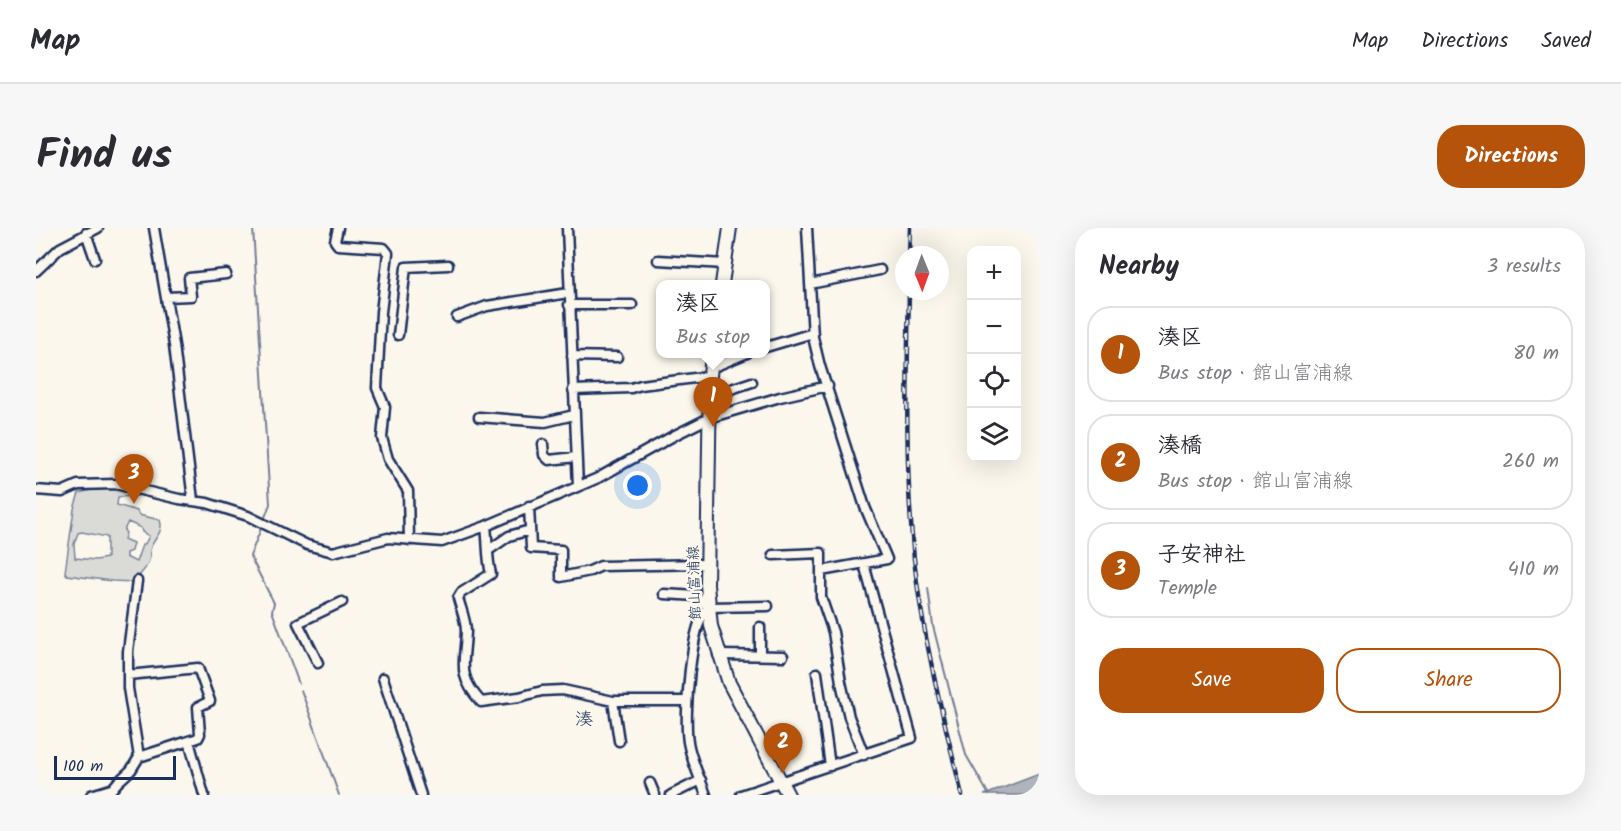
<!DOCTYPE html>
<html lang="en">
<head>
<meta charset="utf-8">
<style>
  :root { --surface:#fff; --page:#f7f7f7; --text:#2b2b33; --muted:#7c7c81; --line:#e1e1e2; --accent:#b45309 }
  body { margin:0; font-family:Kalam,"Klee One",sans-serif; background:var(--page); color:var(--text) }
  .controls { position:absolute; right:18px; top:18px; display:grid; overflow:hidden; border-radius:12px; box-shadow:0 6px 24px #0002 }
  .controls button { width:54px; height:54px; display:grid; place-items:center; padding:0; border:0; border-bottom:2px solid var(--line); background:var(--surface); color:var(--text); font:30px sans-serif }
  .compass { position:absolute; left:859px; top:18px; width:54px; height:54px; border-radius:50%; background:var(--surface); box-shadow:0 6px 24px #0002; rotate:179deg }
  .scale { position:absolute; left:18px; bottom:15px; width:122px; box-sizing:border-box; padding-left:6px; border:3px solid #1b2f5e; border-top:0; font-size:16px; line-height:21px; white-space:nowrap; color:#1b2f5e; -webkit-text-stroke:4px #fbf7ec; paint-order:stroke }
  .you { position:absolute; left:602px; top:258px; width:21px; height:21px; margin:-15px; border:4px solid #fff; border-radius:50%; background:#1a73e8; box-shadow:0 0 0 9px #1a73e833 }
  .badge { display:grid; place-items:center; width:39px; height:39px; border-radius:50%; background:var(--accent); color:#fff; font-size:20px; font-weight:700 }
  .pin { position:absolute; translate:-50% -50px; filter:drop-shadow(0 2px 3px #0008) }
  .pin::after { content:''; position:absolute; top:32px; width:21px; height:18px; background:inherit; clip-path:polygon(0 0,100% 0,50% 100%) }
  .popup { position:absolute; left:620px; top:52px; width:114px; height:78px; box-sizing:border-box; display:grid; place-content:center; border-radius:12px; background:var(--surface); filter:drop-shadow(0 2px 4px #0005); font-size:20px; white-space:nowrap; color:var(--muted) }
  .popup b { font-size:22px; color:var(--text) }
  .popup::after { content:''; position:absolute; left:50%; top:100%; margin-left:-12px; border:12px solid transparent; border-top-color:var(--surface) }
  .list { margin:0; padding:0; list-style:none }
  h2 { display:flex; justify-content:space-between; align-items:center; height:78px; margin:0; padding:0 24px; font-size:26px }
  h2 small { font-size:20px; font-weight:400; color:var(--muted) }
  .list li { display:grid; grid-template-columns:39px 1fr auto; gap:18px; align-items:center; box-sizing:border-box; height:96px; margin:0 12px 12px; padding:0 12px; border:2px solid var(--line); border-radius:24px }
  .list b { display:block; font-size:22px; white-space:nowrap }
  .list p { margin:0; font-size:20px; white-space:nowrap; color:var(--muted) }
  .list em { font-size:20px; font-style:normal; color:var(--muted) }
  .actions { display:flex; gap:12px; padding:18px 24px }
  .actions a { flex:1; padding:14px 0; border:2px solid var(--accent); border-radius:24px; text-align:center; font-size:21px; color:var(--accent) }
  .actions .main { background:var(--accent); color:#fff }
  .icon { flex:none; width:33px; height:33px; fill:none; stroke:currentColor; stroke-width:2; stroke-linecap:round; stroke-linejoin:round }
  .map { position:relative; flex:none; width:1003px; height:567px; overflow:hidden; border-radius:24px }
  header { display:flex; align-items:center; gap:36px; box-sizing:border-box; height:84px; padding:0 30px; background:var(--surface); border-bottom:2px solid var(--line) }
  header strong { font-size:28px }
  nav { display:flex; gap:33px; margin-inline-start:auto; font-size:21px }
  .intro { display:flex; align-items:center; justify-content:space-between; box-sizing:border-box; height:144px; padding:0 36px }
  h1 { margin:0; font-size:42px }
  .button { padding:15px 27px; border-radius:24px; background:var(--accent); color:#fff; font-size:21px; font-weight:700 }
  main { display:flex; gap:36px; padding:0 36px }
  aside { flex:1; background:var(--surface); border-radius:24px; box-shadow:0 6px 24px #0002 }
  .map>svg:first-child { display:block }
  .green { fill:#dadad7; stroke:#7a849a; stroke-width:1.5; fill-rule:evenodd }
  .water { fill:#afb3bb; stroke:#747e96; stroke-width:1.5 }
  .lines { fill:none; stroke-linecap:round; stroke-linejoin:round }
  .stream { stroke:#747e96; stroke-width:2 }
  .minor-casing { stroke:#1b2f5e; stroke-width:13 }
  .secondary-casing { stroke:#1b2f5e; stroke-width:16 }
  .minor { stroke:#fbf7ec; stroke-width:8 }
  .secondary { stroke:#fbf7ec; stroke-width:12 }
  .rail-casing { stroke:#1b2f5e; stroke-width:4.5 }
  .rail { stroke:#fbf7ec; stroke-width:2; stroke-dasharray:7; stroke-linecap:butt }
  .labels { text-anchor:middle; stroke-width:5; stroke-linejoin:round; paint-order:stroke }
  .street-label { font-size:15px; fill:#1b2f5e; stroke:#fbf7ec }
  .quarter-label { font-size:18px; fill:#1b2f5e; stroke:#fbf7ec }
</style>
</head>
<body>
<header>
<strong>Map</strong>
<nav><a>Map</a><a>Directions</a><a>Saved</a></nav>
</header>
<div class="intro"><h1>Find us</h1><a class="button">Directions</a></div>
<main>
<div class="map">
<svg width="1003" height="567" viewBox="0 0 1003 567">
  <rect width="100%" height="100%" fill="#fbf7ec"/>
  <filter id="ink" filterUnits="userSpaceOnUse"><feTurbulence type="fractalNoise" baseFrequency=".0167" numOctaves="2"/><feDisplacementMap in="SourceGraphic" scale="12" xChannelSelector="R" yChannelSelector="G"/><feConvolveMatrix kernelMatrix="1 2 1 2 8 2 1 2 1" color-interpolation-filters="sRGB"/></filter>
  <g filter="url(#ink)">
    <path class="green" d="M 83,260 L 100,264 L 101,268 L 82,269 L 81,277 L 101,283 L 103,287 L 124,292 C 128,304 119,309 115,319 C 113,325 115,323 114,329 C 112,340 104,346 98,354 L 76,353 L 31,347 L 29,344 L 38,281 L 43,265 L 55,262 ZM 92,294 L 105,300 L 106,304 L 113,308 L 109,316 L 106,317 L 100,334 L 90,329 L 90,325 L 95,323 L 97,315 L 88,311 L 90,305 L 88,302 ZM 46,304 L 71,309 L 71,330 L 60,332 L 39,330 L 38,316 L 42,305 Z"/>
    <path class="water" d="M 1003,546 L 1003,567 L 948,567 L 954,565 Z"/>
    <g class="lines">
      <path class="stream" d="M 217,0 L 234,276 L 228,292
        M 226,298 L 214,328 L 238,375 L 236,383 L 263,456
        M 892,360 L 897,398 L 930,527 L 953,567
        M 265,462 L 303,567"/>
      <defs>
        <path id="minor" d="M 118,0 L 138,117 L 157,272
          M 302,0 L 299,13 L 302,17 L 348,20 L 352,25 L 345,84 L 341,160 L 349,179 L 346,210 L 352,231 L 372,263 L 373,312
          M 531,0 L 542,258
          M 50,5 L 59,31
          M 622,32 L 689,36
          M 0,43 L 24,20 L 62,0
          M 774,56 L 844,42
          M 130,69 L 155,68 L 153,50 L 190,46
          M 533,77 L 596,77
          M 421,89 L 451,78 L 532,65
          M 362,107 L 370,39 L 412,37
          M 730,119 L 777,105
          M 536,128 L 581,129
          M 675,140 L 711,125
          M 537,162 L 595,160 L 605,157 L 674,148
          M 674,168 L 716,154
          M 443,189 L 509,194 L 538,187
          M 507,216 L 508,227 L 513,232 L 540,229
          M 0,262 L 26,264 L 42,257 L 79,256 L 143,271 L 171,275 L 212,288 L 271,317 L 297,324 L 352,310 L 406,314 L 450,298 L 562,250 L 639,207 L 673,190 L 744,169 L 792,158
          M 493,278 L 495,320 L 525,322 L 525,349 L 554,343 L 565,338 L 671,336
          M 450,298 C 452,314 451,330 455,346 L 425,365 L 422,370 C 425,381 430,392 430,403 C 429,435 420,446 445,474 L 483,469 L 506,463 L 527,462 L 577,473 L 651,473
          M 453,322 L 473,308 L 494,302
          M 737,327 L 785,325 L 785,343 L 851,331 L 829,279 L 784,138 L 777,109 L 771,0
          M 785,343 L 785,369 L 797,404 L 805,454 L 813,489 L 828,527
          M 101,353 L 92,423 L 92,460 L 103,529
          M 628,366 L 661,368 L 672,379 L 732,378
          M 724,399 L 724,427
          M 682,427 L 747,428
          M 282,435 L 262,395 L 306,374
          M 781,445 L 794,538
          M 347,450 L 385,567
          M 577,473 L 583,513
          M 153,513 L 168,567
          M 614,555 L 619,567
          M 55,567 L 75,561
          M 71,567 L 82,554 L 95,542 L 103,529 L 162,510 L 164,506 L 162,479 L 174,473 L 162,440 L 92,447
          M 635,567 L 665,552
          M 670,567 C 664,550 655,532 652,514 C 648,490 654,395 672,379
          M 705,567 L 876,510 L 828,336"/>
        <path id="secondary" d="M 686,56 L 694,0
          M 676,125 L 674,148 L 671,357 L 675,398 L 693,455 L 752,567"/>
      </defs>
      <use href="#minor" class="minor-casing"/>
      <use href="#secondary" class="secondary-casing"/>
      <use href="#minor" class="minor"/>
      <use href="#secondary" class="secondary"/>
      <defs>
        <path id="rail" d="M 873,27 L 874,0
          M 873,63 C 871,153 869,242 878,331 C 887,411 907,489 926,567"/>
      </defs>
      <use href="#rail" class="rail-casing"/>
      <use href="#rail" class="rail"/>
    </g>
  </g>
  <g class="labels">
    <g class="street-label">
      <text transform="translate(658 355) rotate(-92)" y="5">館山富浦線</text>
    </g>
    <g class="quarter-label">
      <text x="548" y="497">湊</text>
    </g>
  </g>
</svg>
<div class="controls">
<button>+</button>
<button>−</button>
<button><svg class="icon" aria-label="locate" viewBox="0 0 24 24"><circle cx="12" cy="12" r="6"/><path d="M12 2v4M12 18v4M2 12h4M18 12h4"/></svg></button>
<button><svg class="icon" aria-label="layers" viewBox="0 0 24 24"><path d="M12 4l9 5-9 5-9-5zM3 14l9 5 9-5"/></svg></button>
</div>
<svg class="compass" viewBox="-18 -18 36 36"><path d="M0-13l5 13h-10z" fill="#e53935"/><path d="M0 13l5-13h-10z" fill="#7c7c81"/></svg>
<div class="scale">100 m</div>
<div class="you"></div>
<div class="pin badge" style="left:677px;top:199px">1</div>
<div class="popup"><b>湊区</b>Bus stop</div>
<div class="pin badge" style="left:747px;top:545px">2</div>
<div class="pin badge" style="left:98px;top:276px">3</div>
</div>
<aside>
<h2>Nearby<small>3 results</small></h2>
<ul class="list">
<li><span class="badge">1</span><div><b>湊区</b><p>Bus stop · 館山富浦線</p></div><em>80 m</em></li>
<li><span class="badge">2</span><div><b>湊橋</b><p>Bus stop · 館山富浦線</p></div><em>260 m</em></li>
<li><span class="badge">3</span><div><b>子安神社</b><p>Temple</p></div><em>410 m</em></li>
</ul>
<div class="actions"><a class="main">Save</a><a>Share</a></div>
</aside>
</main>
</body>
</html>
